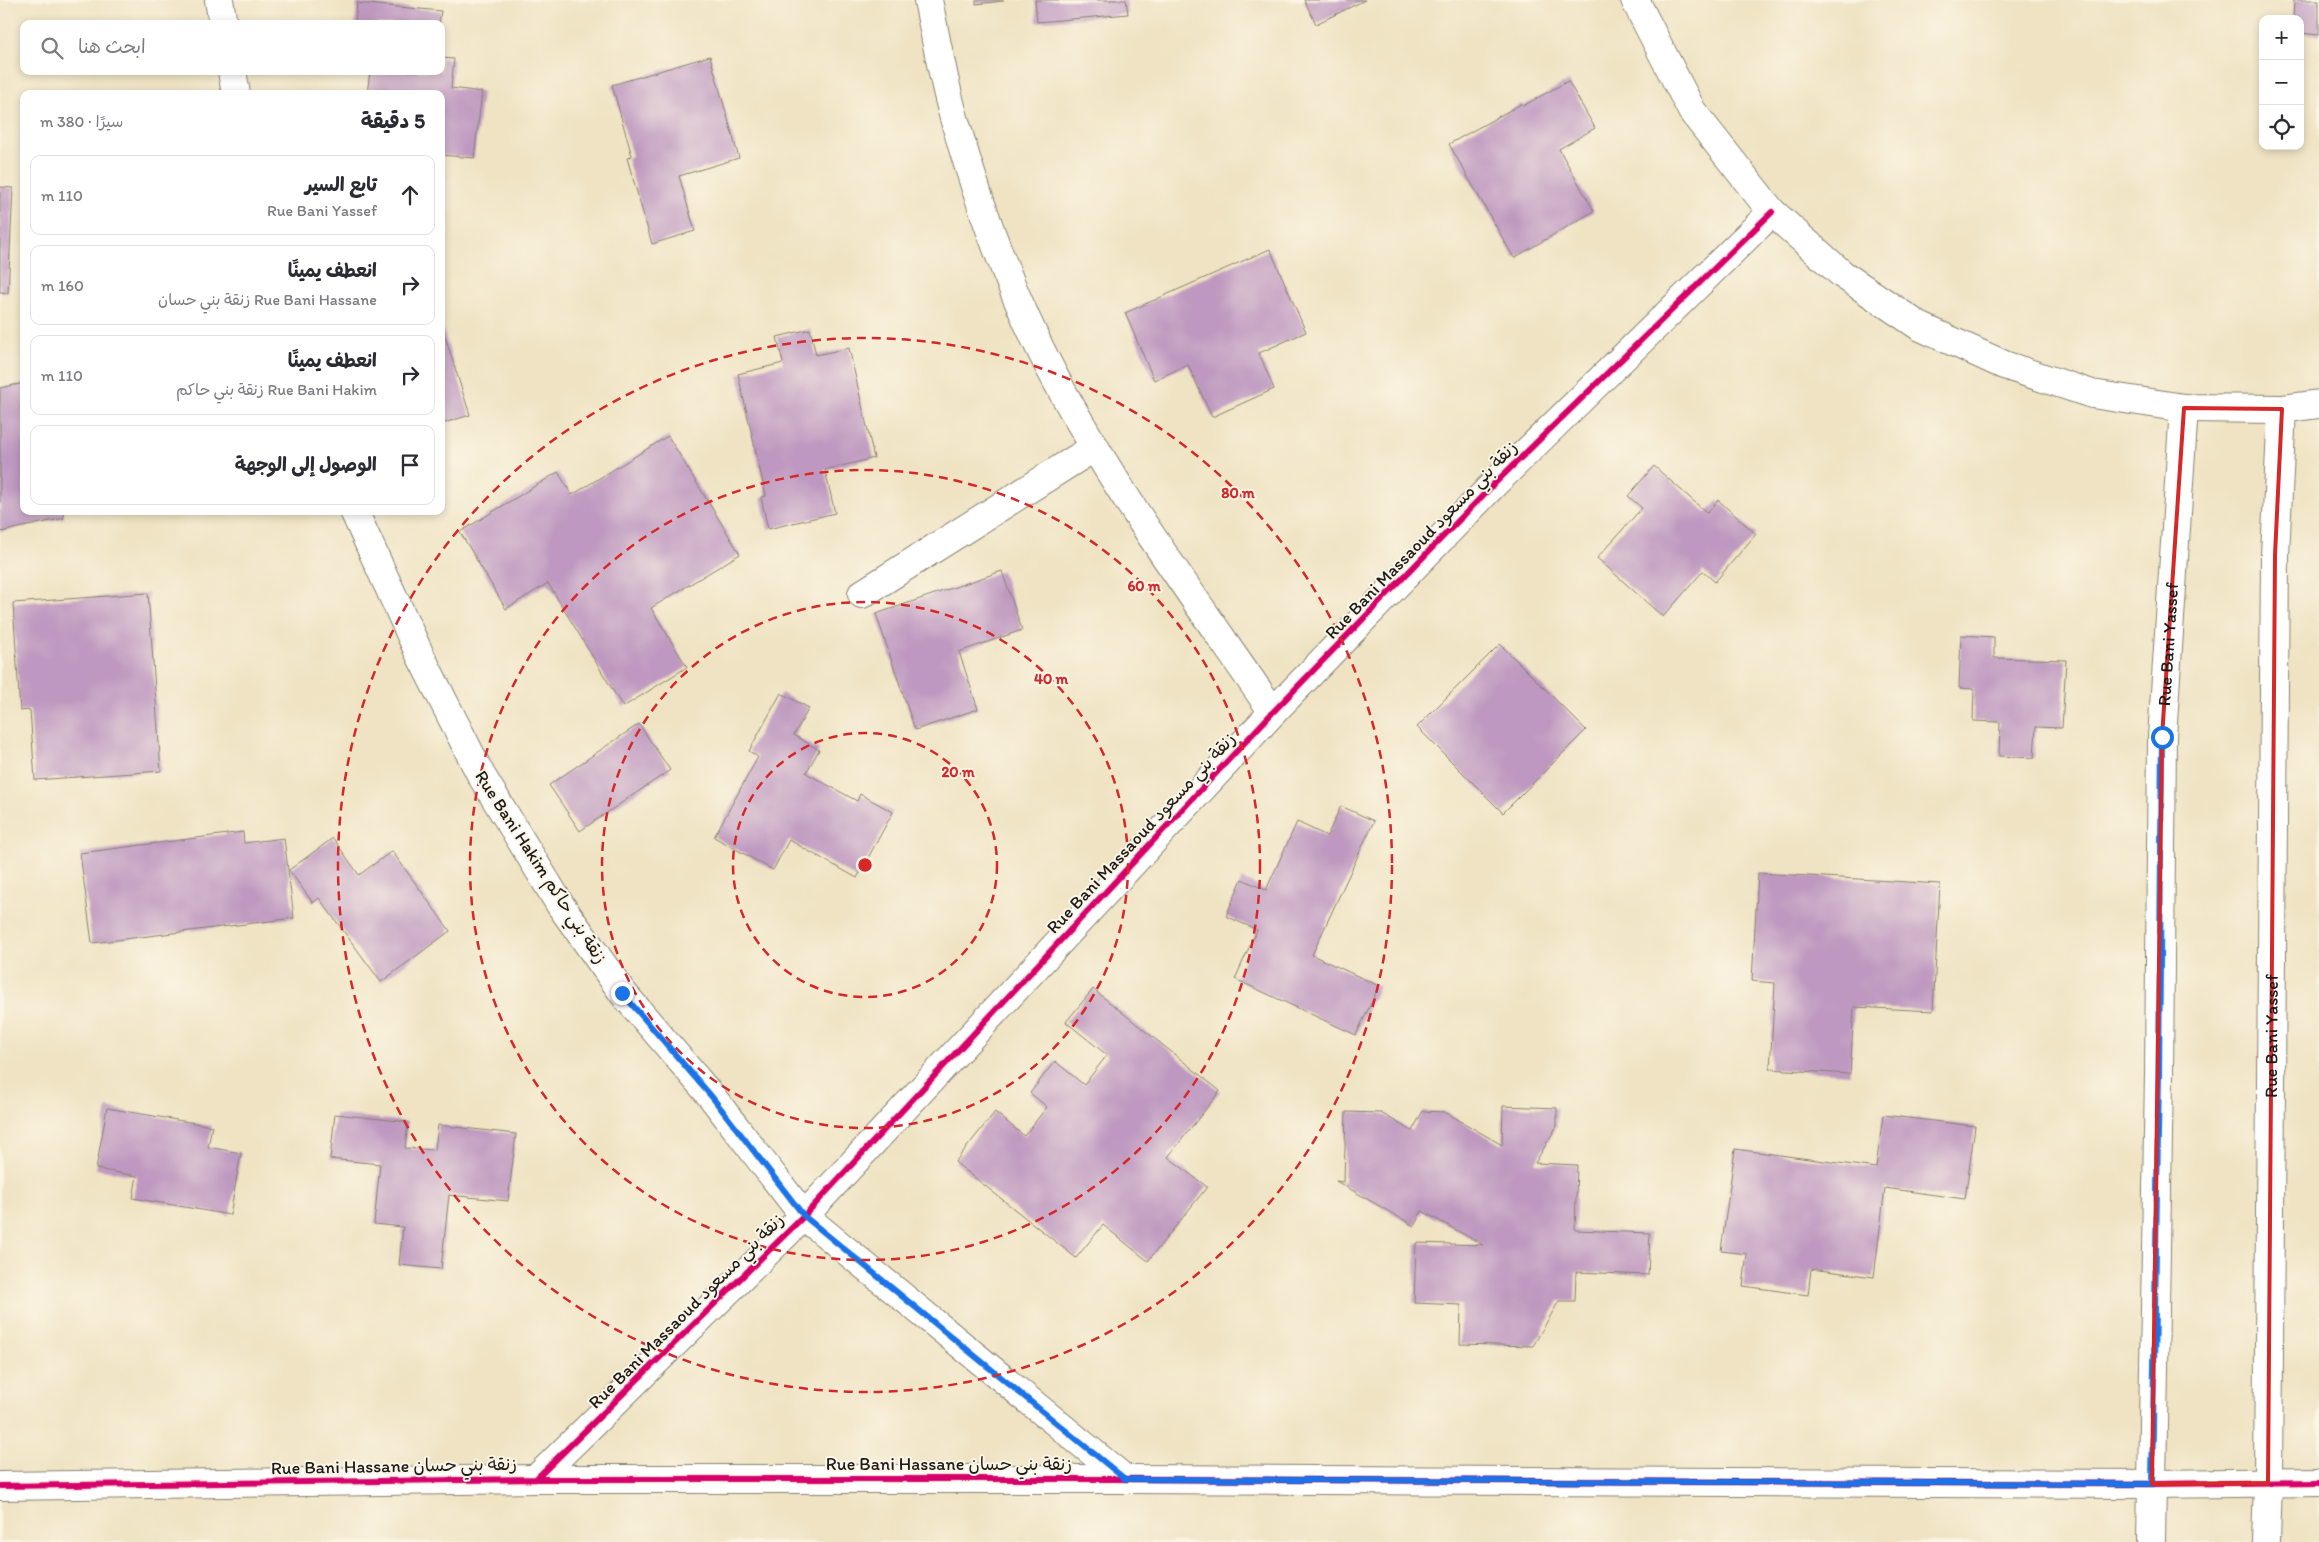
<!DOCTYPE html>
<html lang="ar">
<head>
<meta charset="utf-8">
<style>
  :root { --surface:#fff; --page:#f7f7f7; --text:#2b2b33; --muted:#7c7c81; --line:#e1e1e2 }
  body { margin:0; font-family:Itim,"Playpen Sans Arabic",sans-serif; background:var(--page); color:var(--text); direction:rtl }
  .controls { position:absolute; right:15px; top:15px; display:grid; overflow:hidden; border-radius:10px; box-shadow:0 2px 8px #0003 }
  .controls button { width:45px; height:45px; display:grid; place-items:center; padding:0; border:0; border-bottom:1px solid var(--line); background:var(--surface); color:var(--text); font:25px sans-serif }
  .stop { position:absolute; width:15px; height:15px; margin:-11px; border:4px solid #1a73e8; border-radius:50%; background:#fff }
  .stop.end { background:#1a73e8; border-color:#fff; box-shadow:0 1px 5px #0008 }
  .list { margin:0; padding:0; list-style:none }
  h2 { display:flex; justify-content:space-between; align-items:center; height:65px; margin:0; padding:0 20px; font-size:21px }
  h2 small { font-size:16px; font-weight:400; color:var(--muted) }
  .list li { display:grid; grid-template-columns:32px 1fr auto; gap:15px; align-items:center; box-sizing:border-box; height:80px; margin:0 10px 10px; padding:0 10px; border:1px solid var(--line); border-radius:10px }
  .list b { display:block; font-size:19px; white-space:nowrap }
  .list p { margin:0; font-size:16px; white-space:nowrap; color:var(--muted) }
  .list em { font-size:16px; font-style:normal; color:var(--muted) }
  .icon { flex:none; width:28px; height:28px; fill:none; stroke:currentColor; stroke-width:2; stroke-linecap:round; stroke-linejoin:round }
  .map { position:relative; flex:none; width:2319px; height:1542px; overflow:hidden; direction:ltr }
  .search { position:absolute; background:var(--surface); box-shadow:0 2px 8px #0003; left:20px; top:20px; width:425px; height:55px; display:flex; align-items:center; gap:12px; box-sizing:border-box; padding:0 18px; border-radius:10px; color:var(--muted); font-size:19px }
  .panel { position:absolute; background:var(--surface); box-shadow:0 2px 8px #0003; left:20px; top:90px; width:425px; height:425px; border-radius:10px; direction:rtl }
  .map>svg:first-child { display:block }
  .building { fill:#be98c0 }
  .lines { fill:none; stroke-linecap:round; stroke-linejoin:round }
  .minor-casing { stroke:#868070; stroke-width:30 }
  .minor { stroke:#fff; stroke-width:28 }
  .cycleway-casing { stroke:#fcf5e5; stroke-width:9 }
  .cycleway { stroke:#d6006c; stroke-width:6 }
  .route { stroke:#1a73e8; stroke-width:6 }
  .marked { fill:none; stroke:#d62828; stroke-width:4; stroke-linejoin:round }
  .ring { fill:none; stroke:#d62828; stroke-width:2.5; stroke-dasharray:9 6 }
  .labels { text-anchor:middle; stroke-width:4; stroke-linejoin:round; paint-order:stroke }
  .street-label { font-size:18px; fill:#1c1c1c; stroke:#fcf5e5 }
  .centre { fill:#d62828; stroke:#fcf5e5; stroke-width:2.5 }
  .ring-label { font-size:15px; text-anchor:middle; font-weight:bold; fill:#d62828; stroke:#fcf5e5; stroke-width:4; stroke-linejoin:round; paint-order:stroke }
</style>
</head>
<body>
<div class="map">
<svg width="2319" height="1542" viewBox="0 0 2319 1542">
  <rect width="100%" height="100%" fill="#fcf5e5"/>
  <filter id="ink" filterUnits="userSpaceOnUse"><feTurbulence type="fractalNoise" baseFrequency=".02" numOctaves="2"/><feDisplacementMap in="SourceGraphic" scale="10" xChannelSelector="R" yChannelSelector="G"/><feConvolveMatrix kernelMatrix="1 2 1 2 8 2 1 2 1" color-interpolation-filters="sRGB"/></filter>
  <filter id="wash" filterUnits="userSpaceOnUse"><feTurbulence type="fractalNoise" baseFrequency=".0096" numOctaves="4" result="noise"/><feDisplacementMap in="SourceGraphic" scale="20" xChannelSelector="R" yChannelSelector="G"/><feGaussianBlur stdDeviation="1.12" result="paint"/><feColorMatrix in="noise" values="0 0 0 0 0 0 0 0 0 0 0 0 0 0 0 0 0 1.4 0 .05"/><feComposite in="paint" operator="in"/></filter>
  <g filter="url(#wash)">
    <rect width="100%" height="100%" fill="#efe3c3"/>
    <g id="blocks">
      <path class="building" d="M 976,0 L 1003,0 L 1003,1 L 976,4 Z
        M 1035,0 L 1126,0 L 1128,14 L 1037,22 Z
        M 1304,0 L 1365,0 L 1316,24 Z
        M 2294,0 L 2319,0 L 2319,35 L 2300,33 L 2300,19 L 2293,19 Z
        M 357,3 L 441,11 L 439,24 L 355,24 Z
        M 710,56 L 739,158 L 679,176 L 695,231 L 652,244 L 627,158 L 632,156 L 612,85 Z
        M 441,58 L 454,59 L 451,88 L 482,92 L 474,158 L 441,155 L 441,94 L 367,94 L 370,71 L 441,71 Z
        M 1568,81 L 1595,128 L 1559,149 L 1594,211 L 1514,258 L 1449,144 L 1521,104 L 1523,106 Z
        M 0,187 L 13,188 L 8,293 L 0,292 Z
        M 1270,249 L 1306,332 L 1259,353 L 1274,389 L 1212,417 L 1188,365 L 1154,380 L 1125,313 Z
        M 441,324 L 470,415 L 441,424 Z
        M 810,329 L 816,355 L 849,348 L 874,458 L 825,470 L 835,513 L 768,529 L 761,497 L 766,496 L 738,374 L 783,363 L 777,337 Z
        M 24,383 L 24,511 L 63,511 L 64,518 L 0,532 L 0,388 Z
        M 668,436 L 740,554 L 651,608 L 687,667 L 623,707 L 548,583 L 506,609 L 460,532 L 558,472 L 572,495 Z
        M 1654,466 L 1707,513 L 1718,500 L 1756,534 L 1715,582 L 1703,571 L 1663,617 L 1597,558 L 1642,508 L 1628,496 Z
        M 1002,571 L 1022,630 L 959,652 L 978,709 L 915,730 L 876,614 Z
        M 148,593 L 161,771 L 35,780 L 30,710 L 20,711 L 13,603 Z
        M 1961,635 L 1994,637 L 1994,658 L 2066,660 L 2062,728 L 2036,727 L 2034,758 L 1999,756 L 2000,722 L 1973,721 L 1974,689 L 1959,688 Z
        M 1500,644 L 1586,730 L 1503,813 L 1417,727 Z
        M 781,693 L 809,708 L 794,735 L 819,750 L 806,773 L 857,801 L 860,794 L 893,812 L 857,878 L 789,840 L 773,870 L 714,837 L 758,757 L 749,751 Z
        M 639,724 L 670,770 L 580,831 L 549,785 Z
        M 1341,806 L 1374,821 L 1312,955 L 1379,986 L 1356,1035 L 1235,979 L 1257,930 L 1226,916 L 1242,879 L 1266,890 L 1297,822 L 1327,836 Z
        M 243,832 L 244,843 L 284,838 L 294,918 L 92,943 L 80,853 Z
        M 333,838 L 359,875 L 392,851 L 450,931 L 381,982 L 319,898 L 313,903 L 289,870 Z
        M 1758,873 L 1940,884 L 1933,1011 L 1854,1007 L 1850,1074 L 1770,1069 L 1775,983 L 1752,981 Z
        M 1093,989 L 1220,1091 L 1168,1157 L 1207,1187 L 1148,1261 L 1103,1225 L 1076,1258 L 955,1162 L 995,1112 L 1024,1136 L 1047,1107 L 1030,1093 L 1055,1061 L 1084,1085 L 1107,1055 L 1066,1022 Z
        M 1503,1106 L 1557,1108 L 1557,1126 L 1535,1163 L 1577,1165 L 1575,1230 L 1650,1233 L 1648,1275 L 1576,1272 L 1575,1301 L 1559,1301 L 1533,1346 L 1460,1344 L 1461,1305 L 1414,1303 L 1416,1243 L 1483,1245 L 1422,1211 L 1414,1226 L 1336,1181 L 1344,1182 L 1346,1112 L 1381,1113 L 1412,1131 L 1423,1111 L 1445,1112 L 1502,1145 Z
        M 107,1108 L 212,1126 L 208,1147 L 241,1153 L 230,1215 L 133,1198 L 137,1176 L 96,1169 Z
        M 335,1114 L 408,1122 L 405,1148 L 435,1150 L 438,1125 L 516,1134 L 508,1201 L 449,1195 L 441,1269 L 399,1265 L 403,1227 L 374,1224 L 380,1164 L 330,1159 Z
        M 1883,1115 L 1975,1126 L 1965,1199 L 1885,1188 L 1874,1277 L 1811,1269 L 1808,1295 L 1743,1286 L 1747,1254 L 1721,1251 L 1735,1149 L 1876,1168 Z"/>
    </g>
  </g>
  <g filter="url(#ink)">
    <use href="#blocks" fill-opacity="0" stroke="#868070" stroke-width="1"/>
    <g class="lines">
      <defs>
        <g id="minor">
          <path d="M 219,0 L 223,24"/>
          <path d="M 928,0 C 936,39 943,79 954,118 C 979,205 1011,295 1054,376 C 1117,494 1198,603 1273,712"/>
          <path d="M 1635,0 L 1692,111 L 1772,212 L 1842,274 L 1919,326 L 2004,365 L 2092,394 L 2184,408 L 2282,409 L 2319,404"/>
          <path d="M 232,71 L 236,94"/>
          <path d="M 354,511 L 420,655 L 481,775 L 561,906 L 623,993 L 712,1097 L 804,1216 L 1125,1479"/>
          <path d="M 862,594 L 1095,447"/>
          <path d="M 536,1479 L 804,1216 L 1273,712 L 1492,486 L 1772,212"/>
          <path d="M 0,1486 L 536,1479 L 1125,1479 L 2152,1484 L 2319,1482"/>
          <path id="s1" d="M 2151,1542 L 2159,1074 L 2162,737 L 2184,408"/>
          <path id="s2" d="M 2266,1542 L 2268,1483 L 2275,555 L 2282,409"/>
        </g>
      </defs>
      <use href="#minor" class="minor-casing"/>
      <use href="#minor" class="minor"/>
      <defs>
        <path id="cycleway" d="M 536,1479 L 804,1216 L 1273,712 L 1492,486 L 1772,212
          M 0,1486 L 536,1479 L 1125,1479 L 2152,1484 L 2319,1482"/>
      </defs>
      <use href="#cycleway" class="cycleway-casing"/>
      <use href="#cycleway" class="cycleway"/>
    </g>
  </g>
  <g class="lines" filter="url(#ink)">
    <path class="route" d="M 622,993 L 712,1097 L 804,1216 L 1125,1479 L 2152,1484 L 2159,1074 L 2162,737"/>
  </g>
  <path class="marked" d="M 2184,408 L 2282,409 L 2275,555 L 2268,1483 L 2152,1484 L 2162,737 Z"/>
  <g class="ring">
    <circle cx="865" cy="865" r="132"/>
    <circle cx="865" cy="865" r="263"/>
    <circle cx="865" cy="865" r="395"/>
    <circle cx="865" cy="865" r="527"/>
  </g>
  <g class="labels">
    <g class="street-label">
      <text transform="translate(1421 540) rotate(-46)" y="6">Rue Bani Massaoud زنقة بني مسعود</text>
      <text dy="6" stroke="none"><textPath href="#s1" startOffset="898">Rue Bani Yassef</textPath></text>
      <text transform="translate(1141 833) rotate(-47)" y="6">Rue Bani Massaoud زنقة بني مسعود</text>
      <text transform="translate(541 867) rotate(57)" y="6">Rue Bani Hakim زنقة بني حاكم</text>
      <text dy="6" stroke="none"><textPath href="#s2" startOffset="506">Rue Bani Yassef</textPath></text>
      <text transform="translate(686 1311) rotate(-45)" y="6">Rue Bani Massaoud زنقة بني مسعود</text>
      <text x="949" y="1470">Rue Bani Hassane زنقة بني حسان</text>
      <text transform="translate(394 1466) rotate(-1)" y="6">Rue Bani Hassane زنقة بني حسان</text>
    </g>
  </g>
  <circle cx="865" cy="865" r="8" class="centre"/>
  <g class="ring-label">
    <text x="1238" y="498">80 m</text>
    <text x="1144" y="591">60 m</text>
    <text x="1051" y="684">40 m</text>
    <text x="958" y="777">20 m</text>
  </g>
</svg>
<div class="controls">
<button>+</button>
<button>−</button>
<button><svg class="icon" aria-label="locate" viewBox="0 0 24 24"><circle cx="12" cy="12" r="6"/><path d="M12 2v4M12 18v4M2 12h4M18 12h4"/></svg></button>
</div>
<div class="stop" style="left:2162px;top:737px"></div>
<div class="stop end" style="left:622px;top:993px"></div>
<div class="search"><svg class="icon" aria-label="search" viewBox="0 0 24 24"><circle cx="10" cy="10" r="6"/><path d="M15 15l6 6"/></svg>ابحث هنا</div>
<section class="panel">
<h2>5 دقيقة<small>سيرًا · 380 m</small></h2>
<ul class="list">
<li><svg class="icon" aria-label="ahead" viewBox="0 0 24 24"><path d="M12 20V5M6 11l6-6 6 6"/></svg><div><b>تابع السير</b><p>Rue Bani Yassef</p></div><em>110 m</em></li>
<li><svg class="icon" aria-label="right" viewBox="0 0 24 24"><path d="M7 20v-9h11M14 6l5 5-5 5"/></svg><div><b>انعطف يمينًا</b><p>Rue Bani Hassane زنقة بني حسان</p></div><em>160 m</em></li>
<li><svg class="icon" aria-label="right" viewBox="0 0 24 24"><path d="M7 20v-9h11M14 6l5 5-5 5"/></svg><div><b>انعطف يمينًا</b><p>Rue Bani Hakim زنقة بني حاكم</p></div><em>110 m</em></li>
<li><svg class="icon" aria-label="arrive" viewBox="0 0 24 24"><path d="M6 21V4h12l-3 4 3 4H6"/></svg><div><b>الوصول إلى الوجهة</b></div></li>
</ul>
</section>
</div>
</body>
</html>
